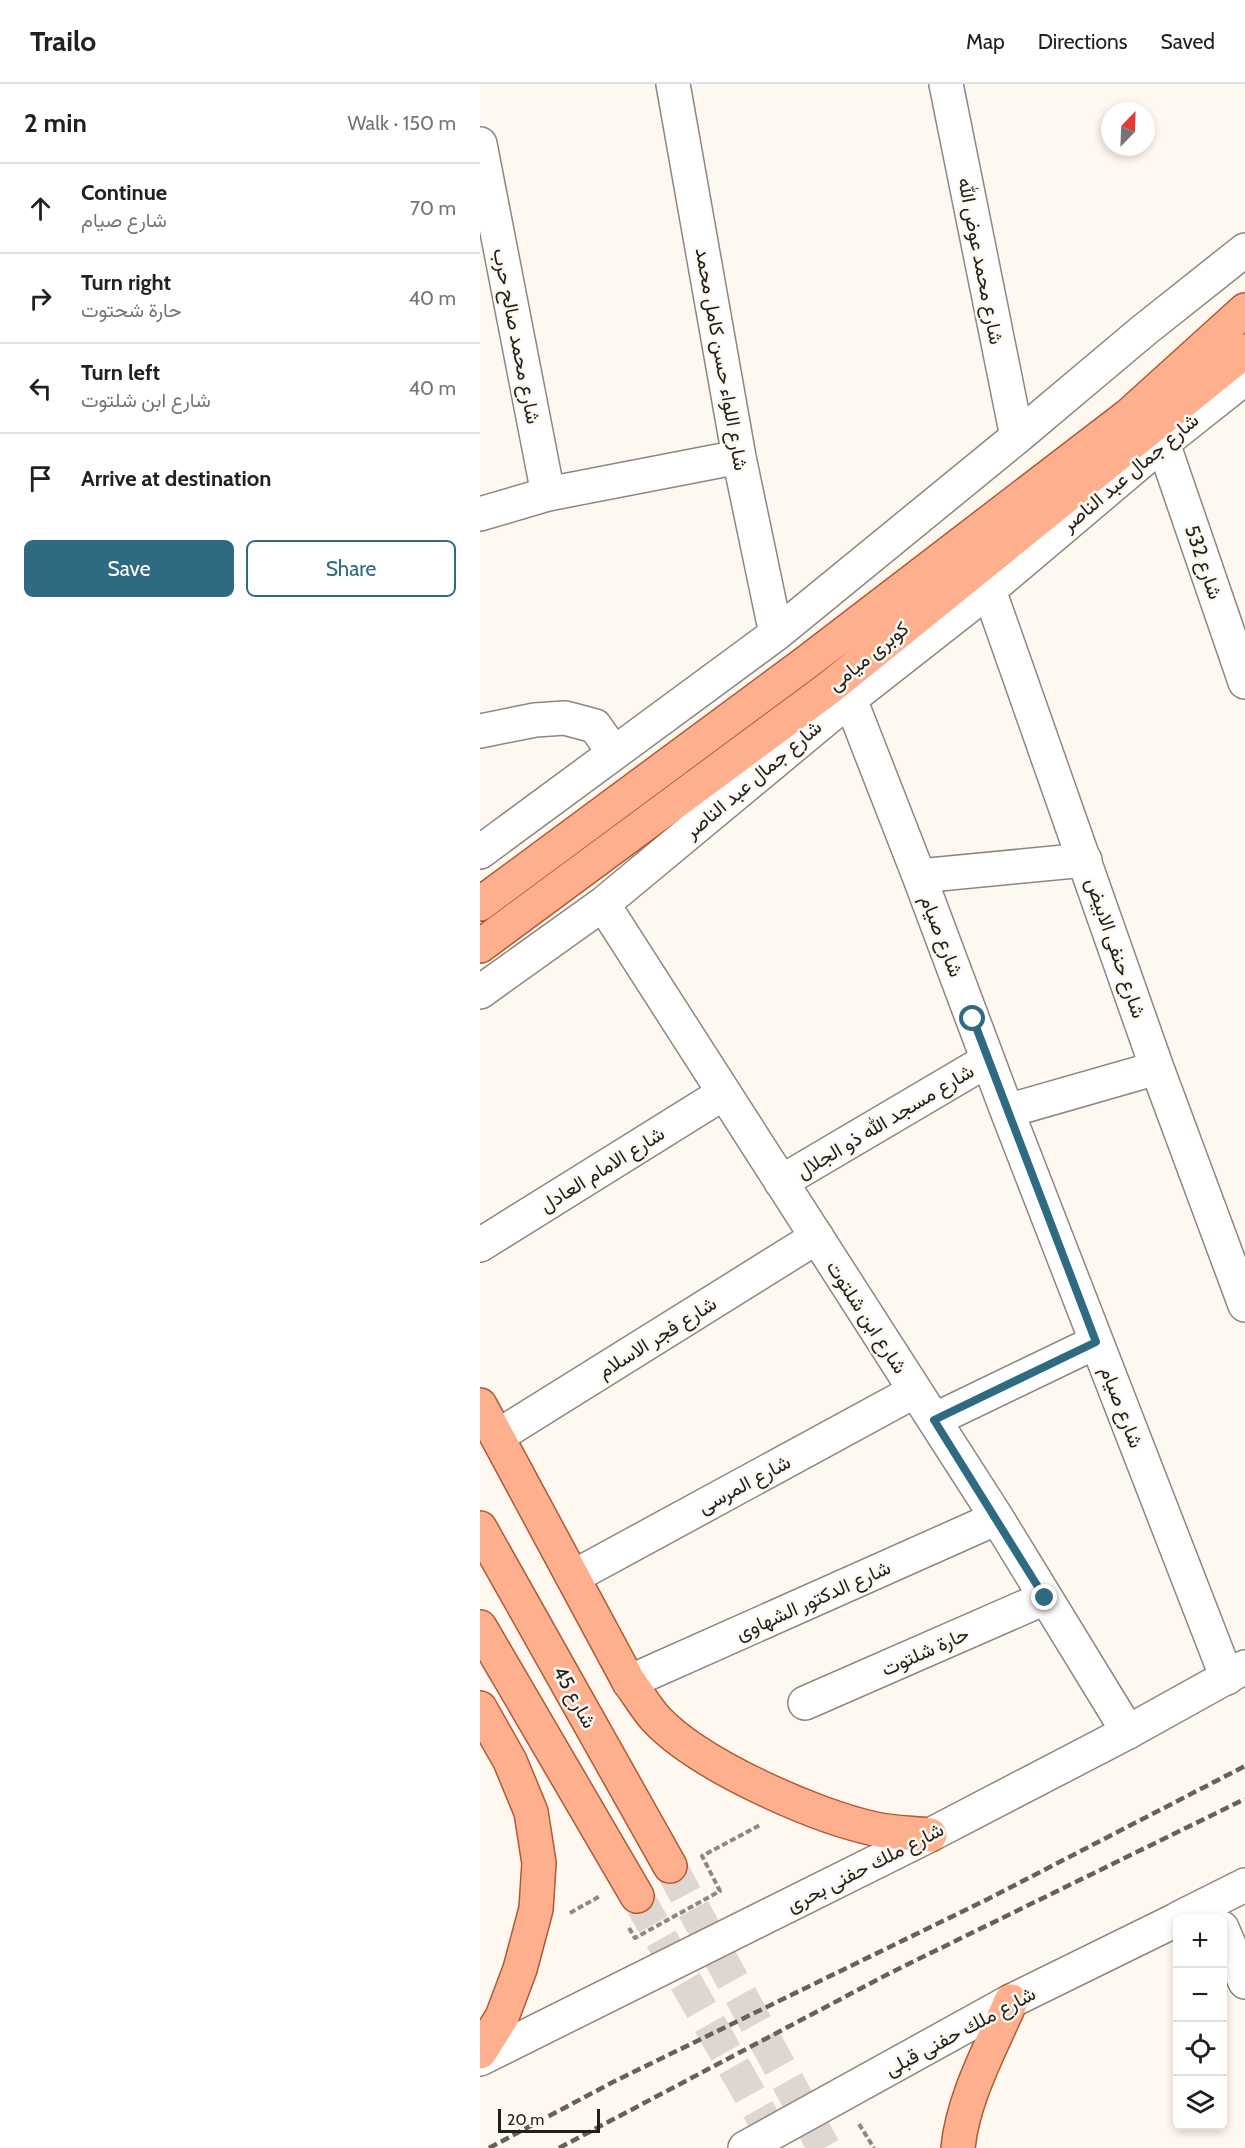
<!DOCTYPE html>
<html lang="en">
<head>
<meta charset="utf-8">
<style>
  :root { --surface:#fff; --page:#f6f6f6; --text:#202124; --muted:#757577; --line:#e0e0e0; --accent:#2e6b82 }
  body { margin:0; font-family:Cabin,Vazirmatn,sans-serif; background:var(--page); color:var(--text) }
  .controls { position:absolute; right:18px; bottom:18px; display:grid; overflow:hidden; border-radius:9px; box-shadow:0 3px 9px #0003 }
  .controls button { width:54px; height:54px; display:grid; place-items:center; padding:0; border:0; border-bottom:2px solid var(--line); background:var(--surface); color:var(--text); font:30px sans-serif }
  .compass { position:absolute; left:621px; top:18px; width:54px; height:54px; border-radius:50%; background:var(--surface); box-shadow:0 3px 9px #0003; rotate:23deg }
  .scale { position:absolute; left:18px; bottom:15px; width:102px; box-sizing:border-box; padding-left:6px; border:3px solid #211f1c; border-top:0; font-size:16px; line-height:21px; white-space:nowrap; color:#211f1c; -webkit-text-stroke:4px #fff8f1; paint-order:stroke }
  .stop { position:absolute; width:18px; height:18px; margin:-14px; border:4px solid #2e6b82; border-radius:50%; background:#fff }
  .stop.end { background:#2e6b82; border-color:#fff; box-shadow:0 2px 6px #0008 }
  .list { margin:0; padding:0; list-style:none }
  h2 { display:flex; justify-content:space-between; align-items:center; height:78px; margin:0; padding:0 24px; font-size:26px }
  h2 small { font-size:20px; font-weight:400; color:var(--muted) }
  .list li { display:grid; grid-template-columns:39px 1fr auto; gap:18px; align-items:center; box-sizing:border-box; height:90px; padding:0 24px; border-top:2px solid var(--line) }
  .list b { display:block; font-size:22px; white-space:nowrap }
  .list p { margin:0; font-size:20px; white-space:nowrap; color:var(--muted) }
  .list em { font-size:20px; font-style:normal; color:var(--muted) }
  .actions { display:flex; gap:12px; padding:18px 24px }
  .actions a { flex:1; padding:14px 0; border:2px solid var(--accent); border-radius:9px; text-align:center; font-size:21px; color:var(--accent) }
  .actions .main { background:var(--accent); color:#fff }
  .icon { flex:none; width:33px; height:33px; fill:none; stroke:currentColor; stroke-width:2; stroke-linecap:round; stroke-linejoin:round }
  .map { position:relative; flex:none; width:765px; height:2064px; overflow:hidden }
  header { display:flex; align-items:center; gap:36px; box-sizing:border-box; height:84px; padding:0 30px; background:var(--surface); border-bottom:2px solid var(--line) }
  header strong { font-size:28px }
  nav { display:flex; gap:33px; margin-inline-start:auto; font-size:21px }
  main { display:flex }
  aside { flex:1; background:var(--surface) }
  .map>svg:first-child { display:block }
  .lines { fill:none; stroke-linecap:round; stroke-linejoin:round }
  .primary-tunnel { stroke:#ded7d1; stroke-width:33; stroke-dasharray:33 16; stroke-linecap:butt }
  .minor-casing { stroke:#8d8780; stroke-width:36 }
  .tertiary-casing { stroke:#8d8780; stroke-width:36 }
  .primary-casing { stroke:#b05a34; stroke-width:36 }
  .path { stroke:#8c8883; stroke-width:4; stroke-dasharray:6 3; stroke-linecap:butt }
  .minor { stroke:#fff; stroke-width:33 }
  .tertiary { stroke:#fff; stroke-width:33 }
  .primary { stroke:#feaf8d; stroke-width:33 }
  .rail { stroke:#65625d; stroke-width:4.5; stroke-dasharray:9 4.5; stroke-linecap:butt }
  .route { stroke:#2e6b82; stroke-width:8 }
  .labels { text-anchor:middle; stroke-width:5; stroke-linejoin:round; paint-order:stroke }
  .street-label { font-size:20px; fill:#211f1c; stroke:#fff8f1 }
</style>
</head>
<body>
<header>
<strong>Trailo</strong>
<nav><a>Map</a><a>Directions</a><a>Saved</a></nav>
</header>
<main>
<aside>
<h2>2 min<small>Walk · 150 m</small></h2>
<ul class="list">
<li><svg class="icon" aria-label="ahead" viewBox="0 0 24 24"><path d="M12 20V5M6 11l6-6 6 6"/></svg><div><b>Continue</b><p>شارع صيام</p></div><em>70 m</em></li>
<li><svg class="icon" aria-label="right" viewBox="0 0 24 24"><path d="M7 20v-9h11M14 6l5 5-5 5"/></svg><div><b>Turn right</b><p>حارة شحتوت</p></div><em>40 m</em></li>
<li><svg class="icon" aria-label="left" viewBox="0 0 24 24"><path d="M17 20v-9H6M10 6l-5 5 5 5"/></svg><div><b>Turn left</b><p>شارع ابن شلتوت</p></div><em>40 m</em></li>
<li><svg class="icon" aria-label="arrive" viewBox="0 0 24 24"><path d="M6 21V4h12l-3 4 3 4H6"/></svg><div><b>Arrive at destination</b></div></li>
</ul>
<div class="actions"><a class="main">Save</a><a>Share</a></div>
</aside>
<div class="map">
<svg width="765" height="2064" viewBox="0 0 765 2064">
  <rect width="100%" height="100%" fill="#fff8f1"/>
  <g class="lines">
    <path class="primary-tunnel" d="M 190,1782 L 344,2064
      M 157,1812 L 300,2064"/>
    <defs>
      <path id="minor" d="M 193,0 L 259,373 L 296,550
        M 466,0 L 537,353
        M 0,60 L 68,410
        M 683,359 L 765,598
        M 0,430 L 68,410 L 259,373
        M 509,506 L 677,984 L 765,1221
        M 370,615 L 439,792 L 527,1027 L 747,1594
        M 0,647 L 55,636 L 85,634 L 115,642 L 134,669
        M 0,768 L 296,550 L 537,353 L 663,247 L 765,166
        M 439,792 L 605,776
        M 123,820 L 517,1434 L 648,1648
        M 0,908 L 123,820 L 370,615 L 509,506 L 683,359 L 765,294
        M 527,1027 L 677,984
        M 301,1098 L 508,976
        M 0,1161 L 244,1009
        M 454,1336 L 616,1258
        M 18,1352 L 337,1153
        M 93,1493 L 435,1307
        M 149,1598 L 517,1434
        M 325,1619 L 565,1514
        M 742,1844 L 765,1898"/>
      <path id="tertiary" d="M 699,1834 L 765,1801
        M 0,1975 L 450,1751 L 648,1648 L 765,1583
        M 265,2064 L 531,1917 L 698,1835"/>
      <path id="primary" d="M 0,820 L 327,578 L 649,331 L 765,226
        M 0,862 L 349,604 L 765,267
        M 0,1321 L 149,1598 C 158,1610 166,1624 176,1635 C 219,1681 334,1732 395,1745 C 413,1749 432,1749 450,1751
        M 0,1444 L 190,1782
        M 0,1543 L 157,1812
        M 0,1624 L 30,1677 L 51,1728 L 59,1779 L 56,1825 L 40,1885 L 22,1933 L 0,1968
        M 478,2064 C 483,2013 511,1964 531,1917"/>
    </defs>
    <use href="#minor" class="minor-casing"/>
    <use href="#tertiary" class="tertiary-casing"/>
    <use href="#primary" class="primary-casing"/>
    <path class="path" d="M 90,1829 L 120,1812
      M 149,1844 L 155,1854 L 240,1807 L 222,1772 L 280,1741
      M 379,2040 L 394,2064"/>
    <use href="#minor" class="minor"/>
    <use href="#tertiary" class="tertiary"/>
    <use href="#primary" class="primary"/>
    <path class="rail" d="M 9,2064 L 133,1998 L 508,1815 L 765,1682
      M 79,2064 L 410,1889 L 765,1715"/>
  </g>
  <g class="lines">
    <path class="route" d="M 493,935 L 616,1258 L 454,1336 L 565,1514"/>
  </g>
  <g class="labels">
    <g class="street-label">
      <text transform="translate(501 177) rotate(79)" y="7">شارع محمد عوض الله</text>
      <text transform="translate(37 252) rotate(79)" y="7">شارع محمد صالح حرب</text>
      <text transform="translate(242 275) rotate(80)" y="7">شارع اللواء حسن كامل محمد</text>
      <text transform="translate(650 388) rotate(-40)" y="7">شارع جمال عبد الناصر</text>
      <text transform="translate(724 478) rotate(71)" y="7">شارع 532</text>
      <text transform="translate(388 572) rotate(-39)" y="7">كوبرى ميامى</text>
      <text transform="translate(273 695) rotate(-40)" y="7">شارع جمال عبد الناصر</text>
      <text transform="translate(462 852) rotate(69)" y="7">شارع صيام</text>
      <text transform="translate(636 864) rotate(71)" y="7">شارع حنفى الابيض</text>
      <text transform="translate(405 1037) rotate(-31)" y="7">شارع مسجد الله ذو الجلال</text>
      <text transform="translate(122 1085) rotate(-32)" y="7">شارع الامام العادل</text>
      <text transform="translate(387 1233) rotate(57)" y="7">شارع ابن شلتوت</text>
      <text transform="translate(177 1253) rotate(-32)" y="7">شارع فجر الاسلام</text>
      <text transform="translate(642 1323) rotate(69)" y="7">شارع صيام</text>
      <text transform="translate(264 1400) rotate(-28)" y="7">شارع المرسى</text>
      <text transform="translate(333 1516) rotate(-24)" y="7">شارع الدكتور الشهاوى</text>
      <text transform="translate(445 1567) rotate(-24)" y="7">حارة شلتوت</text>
      <text transform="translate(95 1613) rotate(61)" y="7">شارع 45</text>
      <text transform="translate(385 1783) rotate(-27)" y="7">شارع ملك حفنى بحرى</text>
      <text transform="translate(480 1947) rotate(-28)" y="7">شارع ملك حفنى قبلى</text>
    </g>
  </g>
</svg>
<div class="controls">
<button>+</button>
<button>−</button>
<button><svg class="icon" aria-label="locate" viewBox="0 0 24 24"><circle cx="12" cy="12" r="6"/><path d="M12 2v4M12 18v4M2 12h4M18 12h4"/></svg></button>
<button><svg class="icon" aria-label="layers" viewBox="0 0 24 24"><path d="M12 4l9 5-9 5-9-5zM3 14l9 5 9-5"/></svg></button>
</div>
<svg class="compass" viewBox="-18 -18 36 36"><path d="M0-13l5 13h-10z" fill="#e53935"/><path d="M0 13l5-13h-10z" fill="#757577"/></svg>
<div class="scale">20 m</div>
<div class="stop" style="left:493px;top:935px"></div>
<div class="stop end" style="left:565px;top:1514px"></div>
</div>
</main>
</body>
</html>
